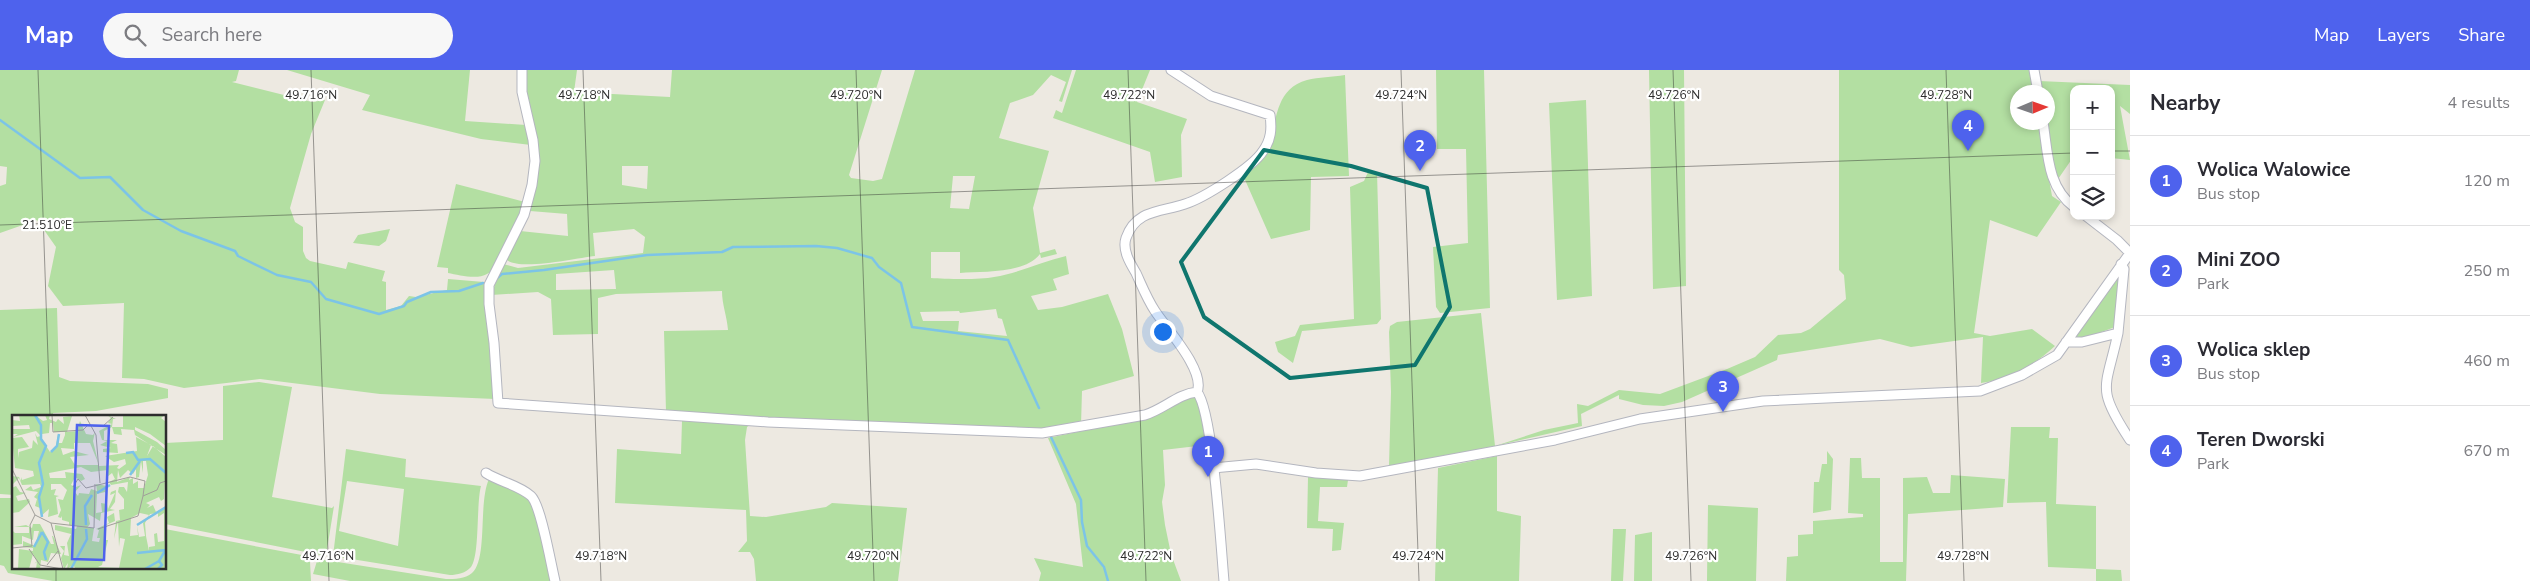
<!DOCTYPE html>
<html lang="en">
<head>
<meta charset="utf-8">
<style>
  :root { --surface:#fff; --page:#f7f7f7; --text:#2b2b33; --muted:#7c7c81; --line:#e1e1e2; --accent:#4e62ed }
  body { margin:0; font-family:"Nunito Sans",sans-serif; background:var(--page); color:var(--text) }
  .controls { position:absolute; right:15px; top:15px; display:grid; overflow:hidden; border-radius:10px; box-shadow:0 2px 8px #0003 }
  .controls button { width:45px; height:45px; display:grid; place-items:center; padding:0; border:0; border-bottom:1px solid var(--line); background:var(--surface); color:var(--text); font:25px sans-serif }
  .compass { position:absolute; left:2010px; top:15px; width:45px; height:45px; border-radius:50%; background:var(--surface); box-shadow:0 2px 8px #0003; rotate:88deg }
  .you { position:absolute; left:1162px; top:261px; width:18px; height:18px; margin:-12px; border:4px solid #fff; border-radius:50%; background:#1a73e8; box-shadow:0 0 0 8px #1a73e833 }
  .badge { display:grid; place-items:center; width:32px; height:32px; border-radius:50%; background:var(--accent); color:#fff; font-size:16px; font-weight:700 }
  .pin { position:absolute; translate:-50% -41px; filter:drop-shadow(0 1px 2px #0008) }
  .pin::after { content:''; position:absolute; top:26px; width:18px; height:15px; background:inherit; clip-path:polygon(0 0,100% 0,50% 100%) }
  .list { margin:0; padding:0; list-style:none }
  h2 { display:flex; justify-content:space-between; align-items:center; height:65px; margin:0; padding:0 20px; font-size:21px }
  h2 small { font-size:16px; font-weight:400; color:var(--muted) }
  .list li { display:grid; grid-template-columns:32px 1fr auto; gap:15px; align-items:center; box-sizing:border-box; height:90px; padding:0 20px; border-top:1px solid var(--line) }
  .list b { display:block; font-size:19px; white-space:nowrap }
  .list p { margin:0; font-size:16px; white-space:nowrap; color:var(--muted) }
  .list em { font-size:16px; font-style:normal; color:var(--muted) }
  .icon { flex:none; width:28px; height:28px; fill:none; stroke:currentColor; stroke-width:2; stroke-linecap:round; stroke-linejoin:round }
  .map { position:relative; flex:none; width:2130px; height:511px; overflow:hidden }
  header { display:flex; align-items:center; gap:30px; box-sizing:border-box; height:70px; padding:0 25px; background:var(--accent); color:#fff }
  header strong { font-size:24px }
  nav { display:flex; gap:28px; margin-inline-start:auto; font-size:18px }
  .search { width:350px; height:45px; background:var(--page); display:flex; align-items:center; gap:12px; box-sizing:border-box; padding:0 18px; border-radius:28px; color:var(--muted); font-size:19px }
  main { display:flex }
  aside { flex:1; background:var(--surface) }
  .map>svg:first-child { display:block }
  .green { fill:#b3dfa2; fill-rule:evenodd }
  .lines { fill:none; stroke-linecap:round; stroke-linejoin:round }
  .stream { stroke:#7cc4e7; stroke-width:2.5 }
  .minor-casing { stroke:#b4b6bf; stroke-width:11 }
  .minor { stroke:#fff; stroke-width:9 }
  .marked { fill:none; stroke:#0f766e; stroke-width:4; stroke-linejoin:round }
  .ticks { fill:none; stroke:#2d2d2d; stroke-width:1; stroke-opacity:0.45 }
  .inset-river { fill:none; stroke:#7cc4e7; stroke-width:2.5 }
  .inset-road { fill:none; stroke:#a09e99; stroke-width:1 }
  .view { fill:#4e62ed; fill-opacity:0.15; stroke:#4e62ed; stroke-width:2.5 }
  .inset-edge { fill:none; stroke:#2d2d2d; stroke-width:2.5 }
  .ticks-label { font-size:12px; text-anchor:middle; fill:#2d2d2d; stroke:#fff; stroke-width:4.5; stroke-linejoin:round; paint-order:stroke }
</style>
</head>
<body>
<header>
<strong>Map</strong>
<div class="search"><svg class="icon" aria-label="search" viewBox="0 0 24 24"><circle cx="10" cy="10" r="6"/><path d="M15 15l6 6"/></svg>Search here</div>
<nav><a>Map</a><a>Layers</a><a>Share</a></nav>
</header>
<main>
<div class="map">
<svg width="2130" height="511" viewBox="0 0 2130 511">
  <rect width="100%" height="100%" fill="#ede9e1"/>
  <path class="green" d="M 0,0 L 239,0 L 236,11 L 232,12 L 312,32 L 325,30 L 311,64 L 290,138 L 295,152 L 303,157 L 303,181 L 306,188 L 310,191 L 346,199 L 348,192 L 385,201 L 382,211 L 386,212 L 386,240 L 401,236 L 409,226 L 416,227 L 447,220 L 448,209 L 484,212 L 486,214 L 495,329 L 380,324 L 260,309 L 184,318 L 144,309 L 122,308 L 124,233 L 63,236 L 48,216 L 56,177 L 37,150 L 0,163 L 0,116 L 6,114 L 7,97 L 0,96 Z
    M 287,0 L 470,0 L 465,51 L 526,55 L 531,75 L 481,69 L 362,40 L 370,25 Z
    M 527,0 L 577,0 L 574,22 L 670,27 L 672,0 L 882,0 L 849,105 L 851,108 L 873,111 L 882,109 L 915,0 L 1072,0 L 1062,32 L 1059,31 L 1066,12 L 1051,5 L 1033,25 L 1010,33 L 999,68 L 1049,81 L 1033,138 L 1040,183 L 1055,179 L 1057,184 L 1041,188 L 1040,184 C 1025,204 982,201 960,203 L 960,182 L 931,182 L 931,208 C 945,209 980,210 994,207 C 1019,203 1041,192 1066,186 L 1069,204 L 1053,209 L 1057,220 L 1031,226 L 1038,240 L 1062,237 L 1108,224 L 1122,259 L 1134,306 L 1082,321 L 1081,355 L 1044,360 L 735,348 L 666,342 L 664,261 L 728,260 C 727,246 722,235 722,221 L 616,224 L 598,228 L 598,264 L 553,265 L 551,229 L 538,222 L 491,225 L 503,194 L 518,198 L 643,183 L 645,167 L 634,159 L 593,163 L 595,186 C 576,188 521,201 507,190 L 520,161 L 568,166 L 567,144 L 530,141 L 538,100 L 524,21 ZM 622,96 L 648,96 L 647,119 L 622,115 ZM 953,106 L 975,106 L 969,139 L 950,138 ZM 614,200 L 616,219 L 556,220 L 556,204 ZM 996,239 L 998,248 L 1002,249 L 1007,266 L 958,261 L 959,251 L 923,251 L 920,242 L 959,241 L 960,243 Z
    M 1076,0 L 1150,0 L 1137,32 L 1187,49 L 1181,65 L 1182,107 L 1155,112 L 1150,82 L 1053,48 L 1056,40 L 1062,43 Z
    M 1436,0 L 1484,0 L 1490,238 L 1440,243 L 1436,237 L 1433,177 L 1468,173 L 1466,79 L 1437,79 Z
    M 1649,0 L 1684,0 L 1686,216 L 1653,219 Z
    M 1839,0 L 2030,0 L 2034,22 L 2018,22 L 2018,52 L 2039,53 L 2052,126 L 2061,132 L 2037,167 L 1990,150 L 1974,263 L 1990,266 L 2032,259 L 2055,276 C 2033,296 2011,309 1981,313 L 1983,267 L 1911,277 L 1880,269 L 1778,285 L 1777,290 L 1682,332 L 1664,336 L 1643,335 L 1619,329 L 1619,325 L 1581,344 L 1582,356 L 1495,376 L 1389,396 L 1391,322 L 1389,262 L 1390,256 L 1397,252 L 1481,243 L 1495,376 L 1544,360 L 1578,353 L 1577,334 L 1588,336 L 1619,320 L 1660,324 L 1727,299 L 1755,287 L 1778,265 L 1801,263 L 1810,259 L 1846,229 L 1844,205 L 1839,200 Z
    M 1345,5 L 1349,106 L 1311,107 L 1310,160 L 1271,169 L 1242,103 C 1248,98 1259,93 1263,86 C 1279,61 1270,20 1307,10 C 1319,7 1332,7 1345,5 Z
    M 2039,11 L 2130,15 L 2130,44 L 2120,36 L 2130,90 L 2111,88 L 2111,19 L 2074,19 L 2074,86 L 2056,112 L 2046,53 L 2048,22 L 2041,22 Z
    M 1586,30 L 1592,226 L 1557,230 L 1549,33 Z
    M 1368,102 L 1377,102 L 1381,249 L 1377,254 L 1302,261 L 1293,293 L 1278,282 L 1275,272 L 1295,266 L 1300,255 L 1354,249 L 1350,117 L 1364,111 Z
    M 456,114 L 525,132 C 518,149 502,196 487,204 C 477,210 459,205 448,203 L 448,198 L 437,197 Z
    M 390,159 L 386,171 L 379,176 L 353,173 L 358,165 Z
    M 2121,198 L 2115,257 L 2080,270 L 2075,268 Z
    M 57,238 L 59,307 L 70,311 L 148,314 L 168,319 L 168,328 L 96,341 L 53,343 L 53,346 L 14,346 L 14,425 L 0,424 L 0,240 Z
    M 259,312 L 292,317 L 272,427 L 332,438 L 334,436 L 326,486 L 165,454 L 165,373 L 223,370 L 223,316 Z
    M 1194,326 L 1202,341 L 1206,375 L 1163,380 L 1165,415 L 1162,432 L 1165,455 L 1171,484 L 1181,511 L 1039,511 L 1041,503 L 1034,488 L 1083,497 L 1076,434 L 1048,368 L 1154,346 L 1181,329 Z
    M 682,351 L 751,354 L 747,357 L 745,370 L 750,446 L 766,447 L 826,437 L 832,433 L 907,438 L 898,511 L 756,511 L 754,489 L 750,482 L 738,482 L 747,471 L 746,440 L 615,433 L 617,379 L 681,384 Z
    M 2011,357 L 2050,357 L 2049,368 L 2058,368 L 2056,434 L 2096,436 L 2096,499 L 2121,500 L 2122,511 L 2096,511 L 2096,499 L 2048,497 L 2046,432 L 2007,433 Z
    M 346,379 L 406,389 L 405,407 L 481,416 C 476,435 480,485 471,497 C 466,503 457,505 450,505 L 333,486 ZM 347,411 L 404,419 L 398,476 L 339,461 Z
    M 1827,381 L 1833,389 L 1831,440 L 1813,443 L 1814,412 L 1819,412 L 1822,394 L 1827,394 Z
    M 1497,386 L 1497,441 L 1521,446 L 1519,511 L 1435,511 L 1438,398 Z
    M 1850,388 L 1861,388 L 1862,408 L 1880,408 L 1880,492 L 1903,492 L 1903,408 L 1927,407 L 1933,423 L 1950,423 L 1951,405 L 2005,409 L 2003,437 L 1908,444 L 1906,511 L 1786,511 L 1787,487 L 1798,486 L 1798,465 L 1813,464 L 1813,451 L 1863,447 L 1863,444 L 1848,443 Z
    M 1308,407 L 1348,410 L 1347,417 L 1320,417 L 1318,451 L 1344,453 L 1341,480 L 1332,481 L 1333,459 L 1307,458 Z
    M 489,409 L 526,424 L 534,433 L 553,511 L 350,511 L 313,504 L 317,491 L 325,490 L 446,509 C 455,509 465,509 472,503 C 488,489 478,433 489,409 Z
    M 0,428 L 14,428 L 14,497 L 165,497 L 165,459 L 307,486 L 310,492 L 311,511 L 53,511 L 8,503 L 4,496 L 0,495 Z
    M 1708,435 L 1758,438 L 1756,511 L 1707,511 Z
    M 1613,459 L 1626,459 L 1623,511 L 1611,511 Z
    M 1652,462 L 1652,511 L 1634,511 L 1635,465 Z"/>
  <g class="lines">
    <path class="stream" d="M 0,50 L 80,108 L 110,107 L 143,140 L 181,161 L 235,181 L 238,186 L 277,205 L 311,212 L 326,229 L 379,244 L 404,236 L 407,232 L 431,222 L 459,221 L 483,213
      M 496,209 L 502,204 L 544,200 L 647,185 L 722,182 L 733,177 L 816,176 L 837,178 L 872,188 L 879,197 L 901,213 L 912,257 L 1008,270 L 1039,338
      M 1051,367 L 1081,430 L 1082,452 L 1087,476 L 1104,497 L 1108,511"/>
    <defs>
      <path id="minor" d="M 522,0 L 522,22 L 533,70 L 535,91 L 532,115 L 524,145 L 489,215 L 489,234 L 494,273 L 498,333 L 768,352 L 1042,363 L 1145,345 C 1164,339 1178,324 1197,322
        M 1171,0 L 1211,26 L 1270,45 C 1272,59 1271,70 1263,81 C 1253,97 1204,128 1185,134 C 1162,142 1136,139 1126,168 C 1122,180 1130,193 1136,203 C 1142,216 1147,229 1155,241 C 1166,258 1206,301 1197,322
        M 2034,0 L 2038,22
        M 2043,52 C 2048,83 2047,117 2074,137
        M 2086,146 L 2117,170 L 2130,183
        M 2118,263 C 2106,319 2095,317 2130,370
        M 2066,272 L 2082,272 L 2118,263 L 2124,199 L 2121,194
        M 1197,322 C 1213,341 1221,478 1224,511
        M 1213,398 L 1256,394 L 1316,403 L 1360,406 L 1555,370 L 1640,349 L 1763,331 L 1980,321 L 2022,305 L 2057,285 L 2130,183
        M 486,403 C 500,412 519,415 531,426 C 541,435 551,495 555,511"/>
    </defs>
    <use href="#minor" class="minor-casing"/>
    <use href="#minor" class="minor"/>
  </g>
  <path class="marked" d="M 1264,80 L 1351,96 L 1427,118 L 1450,237 L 1415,295 L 1290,308 L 1204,247 L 1181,192 Z"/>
  <path class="ticks" d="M 38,0 L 50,346M 311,0 L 329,511M 583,0 L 601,511M 856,0 L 874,511M 1128,0 L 1146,511M 1401,0 L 1419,511M 1673,0 L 1691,511M 1946,0 L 1964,511M 2111,81 L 2130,81M 0,155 L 2074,83M 56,497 L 56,511"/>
  <g transform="translate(12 345)">
    <rect width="154" height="154" fill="#ede9e1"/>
    <path d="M 0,0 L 23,0 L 31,6 L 35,5 L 33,0 L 38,0 L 37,4 L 44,7 L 46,4 L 52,9 L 51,2 L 60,1 L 55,17 L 65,16 L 68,6 L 74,19 L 81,20 L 83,17 L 81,26 L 87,51 L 107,50 L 105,53 L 107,54 L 114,49 L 113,44 L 102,47 L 93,41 L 125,36 L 124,22 L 139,30 L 135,41 L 141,31 L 154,42 L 152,84 L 149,86 L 147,82 L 134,88 L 138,90 L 135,93 L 141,90 L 144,97 L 154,92 L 154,154 L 64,154 L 61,150 L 55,154 L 56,148 L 52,154 L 49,143 L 52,136 L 48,131 L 53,131 L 52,140 L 57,141 L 55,128 L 59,119 L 43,115 L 43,110 L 64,114 L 65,111 L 57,110 L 57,107 L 50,105 L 50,101 L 49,103 L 46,102 L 49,95 L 46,84 L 51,85 L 55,75 L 49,69 L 39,69 L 39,75 L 44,74 L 42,80 L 47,81 L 44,82 L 46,99 L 36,102 L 37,94 L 29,101 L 28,93 L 23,91 L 25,84 L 22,82 L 26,77 L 13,75 L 19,71 L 21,75 L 29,72 L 28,69 L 10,70 L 7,63 L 0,70 L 0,61 L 7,62 L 9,66 L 9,62 L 10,65 L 22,61 L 21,56 L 3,53 L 0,23 L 10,22 L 17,32 L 6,34 L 6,43 L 7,37 L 20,33 L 21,25 L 26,30 L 23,18 L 25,22 L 29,21 L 24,16 L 1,22 L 6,19 L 0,19 L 0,14 L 18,14 L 17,10 L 0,11 L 0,5 L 8,6 L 7,0 ZM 38,8 L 41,8 L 42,17 L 53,17 L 53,20 L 50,28 L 47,28 L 46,19 L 44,31 L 38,37 L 29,23 L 30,19 L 37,18 ZM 62,28 L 78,28 L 87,50 L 63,50 L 58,42 L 77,40 L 62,36 L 51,40 L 49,33 L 62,34 ZM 129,46 L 131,58 L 131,46 L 134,46 L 136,60 L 132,73 L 126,73 L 126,66 L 121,69 L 121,63 L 117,65 L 118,62 L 105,67 L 106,55 L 108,63 L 116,55 L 121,59 L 124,54 L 124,63 L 127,62 ZM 69,52 L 79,57 L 96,55 L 95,62 L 100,58 L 103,64 L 97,67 L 99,70 L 116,67 L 115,77 L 112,72 L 107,72 L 106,77 L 112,84 L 112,94 L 107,95 L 108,105 L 104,106 L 102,124 L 106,106 L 107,132 L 108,123 L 113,124 L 107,153 L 86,152 L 90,150 L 96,125 L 92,125 L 94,110 L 103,106 L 102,98 L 95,102 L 97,108 L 84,114 L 87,115 L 85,123 L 88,123 L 87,127 L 80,126 L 82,113 L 75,113 L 78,109 L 76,99 L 88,106 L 89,98 L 103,95 L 98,94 L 103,87 L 104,75 L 99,77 L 98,80 L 103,78 L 96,94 L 95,89 L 89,88 L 90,97 L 84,98 L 85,79 L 93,77 L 95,80 L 95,71 L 84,69 L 85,76 L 79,74 L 77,79 L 67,78 L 66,81 L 63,77 L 69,70 L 64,72 L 59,70 L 63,62 L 69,66 L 73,64 L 70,59 L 53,57 L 54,63 L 38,63 L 37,58 ZM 128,98 L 137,100 L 131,108 L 133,121 L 127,122 L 125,110 L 126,120 L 118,121 L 119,103 ZM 146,98 L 146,102 L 152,98 L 152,126 L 146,127 L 145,118 L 142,119 L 143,131 L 137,132 L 137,136 L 134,121 L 140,119 L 134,121 L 133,108 L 138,99 ZM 95,0 L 104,4 L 101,4 L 100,12 L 92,16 L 92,25 L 105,25 L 99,28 L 105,29 L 106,38 L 91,37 L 91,34 L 99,33 L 88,30 L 95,26 L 90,25 L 87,16 L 100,9 L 96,8 L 99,3 ZM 111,0 L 153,0 L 149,3 L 154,7 L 154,31 L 138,19 L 123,12 L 123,15 L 145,27 L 154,35 L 154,40 L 123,20 L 122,15 L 109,14 L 110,20 L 102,19 L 100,12 L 111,12 ZM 4,71 L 8,77 L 14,78 L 4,81 L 6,86 L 17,84 L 18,87 L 7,97 L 0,98 L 0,73 ZM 21,109 L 28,109 L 39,129 L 42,129 L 40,121 L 41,121 L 49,139 L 39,138 L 36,147 L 29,145 L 28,154 L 24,154 L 25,147 L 22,149 L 25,146 L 21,139 L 17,154 L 6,154 L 7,134 L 21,136 L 21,133 L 11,132 L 11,126 L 23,131 L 27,116 L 22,116 L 21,125 L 10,121 L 10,129 L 0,130 L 0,115 L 3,118 L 17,118 L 17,112 L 2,112 L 14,110 L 20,113 Z" fill="#b3dfa2" fill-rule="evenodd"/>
    <path class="inset-river" d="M 23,0 L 29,10 L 29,24 L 34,31 L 27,48 L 31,69 L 27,82 L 30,102M 39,37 L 45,31 L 47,19M 114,38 L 121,37 L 126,45 L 138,44 L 154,58M 118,60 L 128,46M 85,78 L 98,70M 74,110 L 73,91 L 80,80M 125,110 L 154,92M 30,117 L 36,127 L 32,137 L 34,145M 22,132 L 30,117M 125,138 L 154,135M 59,154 L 75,124 L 74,114M 133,154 L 147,146M 146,154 L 150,150 L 147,146 L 153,136"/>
    <path class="inset-road" d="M 40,0 L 41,17 L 71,15 L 76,10M 73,0 L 84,20 L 88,68M 81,11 L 91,11 L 101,2M 0,54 L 23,100 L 39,108 L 82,113 L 83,69M 61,72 L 66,64 L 74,73 L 118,62 L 133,66 L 131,81M 39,108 L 51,154M 86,114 L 126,101 L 131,81 L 145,75 L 148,68 L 154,66M 0,133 L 20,131 L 18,110 L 23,100M 17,134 L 28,150 L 50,154M 35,150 L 46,136"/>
    <path class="view" d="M 65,10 L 97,11 L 92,145 L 60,144 Z"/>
    <rect width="154" height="154" class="inset-edge"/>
  </g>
  <g class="ticks-label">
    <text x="311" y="29">49.716°N</text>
    <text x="584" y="29">49.718°N</text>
    <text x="856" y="29">49.720°N</text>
    <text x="1129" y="29">49.722°N</text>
    <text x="1401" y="29">49.724°N</text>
    <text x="1674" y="29">49.726°N</text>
    <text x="1946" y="29">49.728°N</text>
    <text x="47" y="159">21.510°E</text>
    <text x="328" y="490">49.716°N</text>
    <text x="601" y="490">49.718°N</text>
    <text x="873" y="490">49.720°N</text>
    <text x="1146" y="490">49.722°N</text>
    <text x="1418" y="490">49.724°N</text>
    <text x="1691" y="490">49.726°N</text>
    <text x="1963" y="490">49.728°N</text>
  </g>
</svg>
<div class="controls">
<button>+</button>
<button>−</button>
<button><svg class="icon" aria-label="layers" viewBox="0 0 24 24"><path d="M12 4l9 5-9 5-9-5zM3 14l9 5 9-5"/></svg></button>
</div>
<svg class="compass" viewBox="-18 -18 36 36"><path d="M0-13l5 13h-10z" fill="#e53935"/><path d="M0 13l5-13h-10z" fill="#7c7c81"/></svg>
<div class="you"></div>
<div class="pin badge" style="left:1208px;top:407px">1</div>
<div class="pin badge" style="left:1420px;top:101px">2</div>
<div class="pin badge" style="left:1723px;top:342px">3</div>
<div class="pin badge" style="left:1968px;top:81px">4</div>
</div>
<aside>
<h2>Nearby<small>4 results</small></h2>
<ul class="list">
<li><span class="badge">1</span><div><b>Wolica Walowice</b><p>Bus stop</p></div><em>120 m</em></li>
<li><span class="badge">2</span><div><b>Mini ZOO</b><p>Park</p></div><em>250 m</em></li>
<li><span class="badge">3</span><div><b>Wolica sklep</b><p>Bus stop</p></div><em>460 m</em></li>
<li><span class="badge">4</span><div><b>Teren Dworski</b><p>Park</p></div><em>670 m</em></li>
</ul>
</aside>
</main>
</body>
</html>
